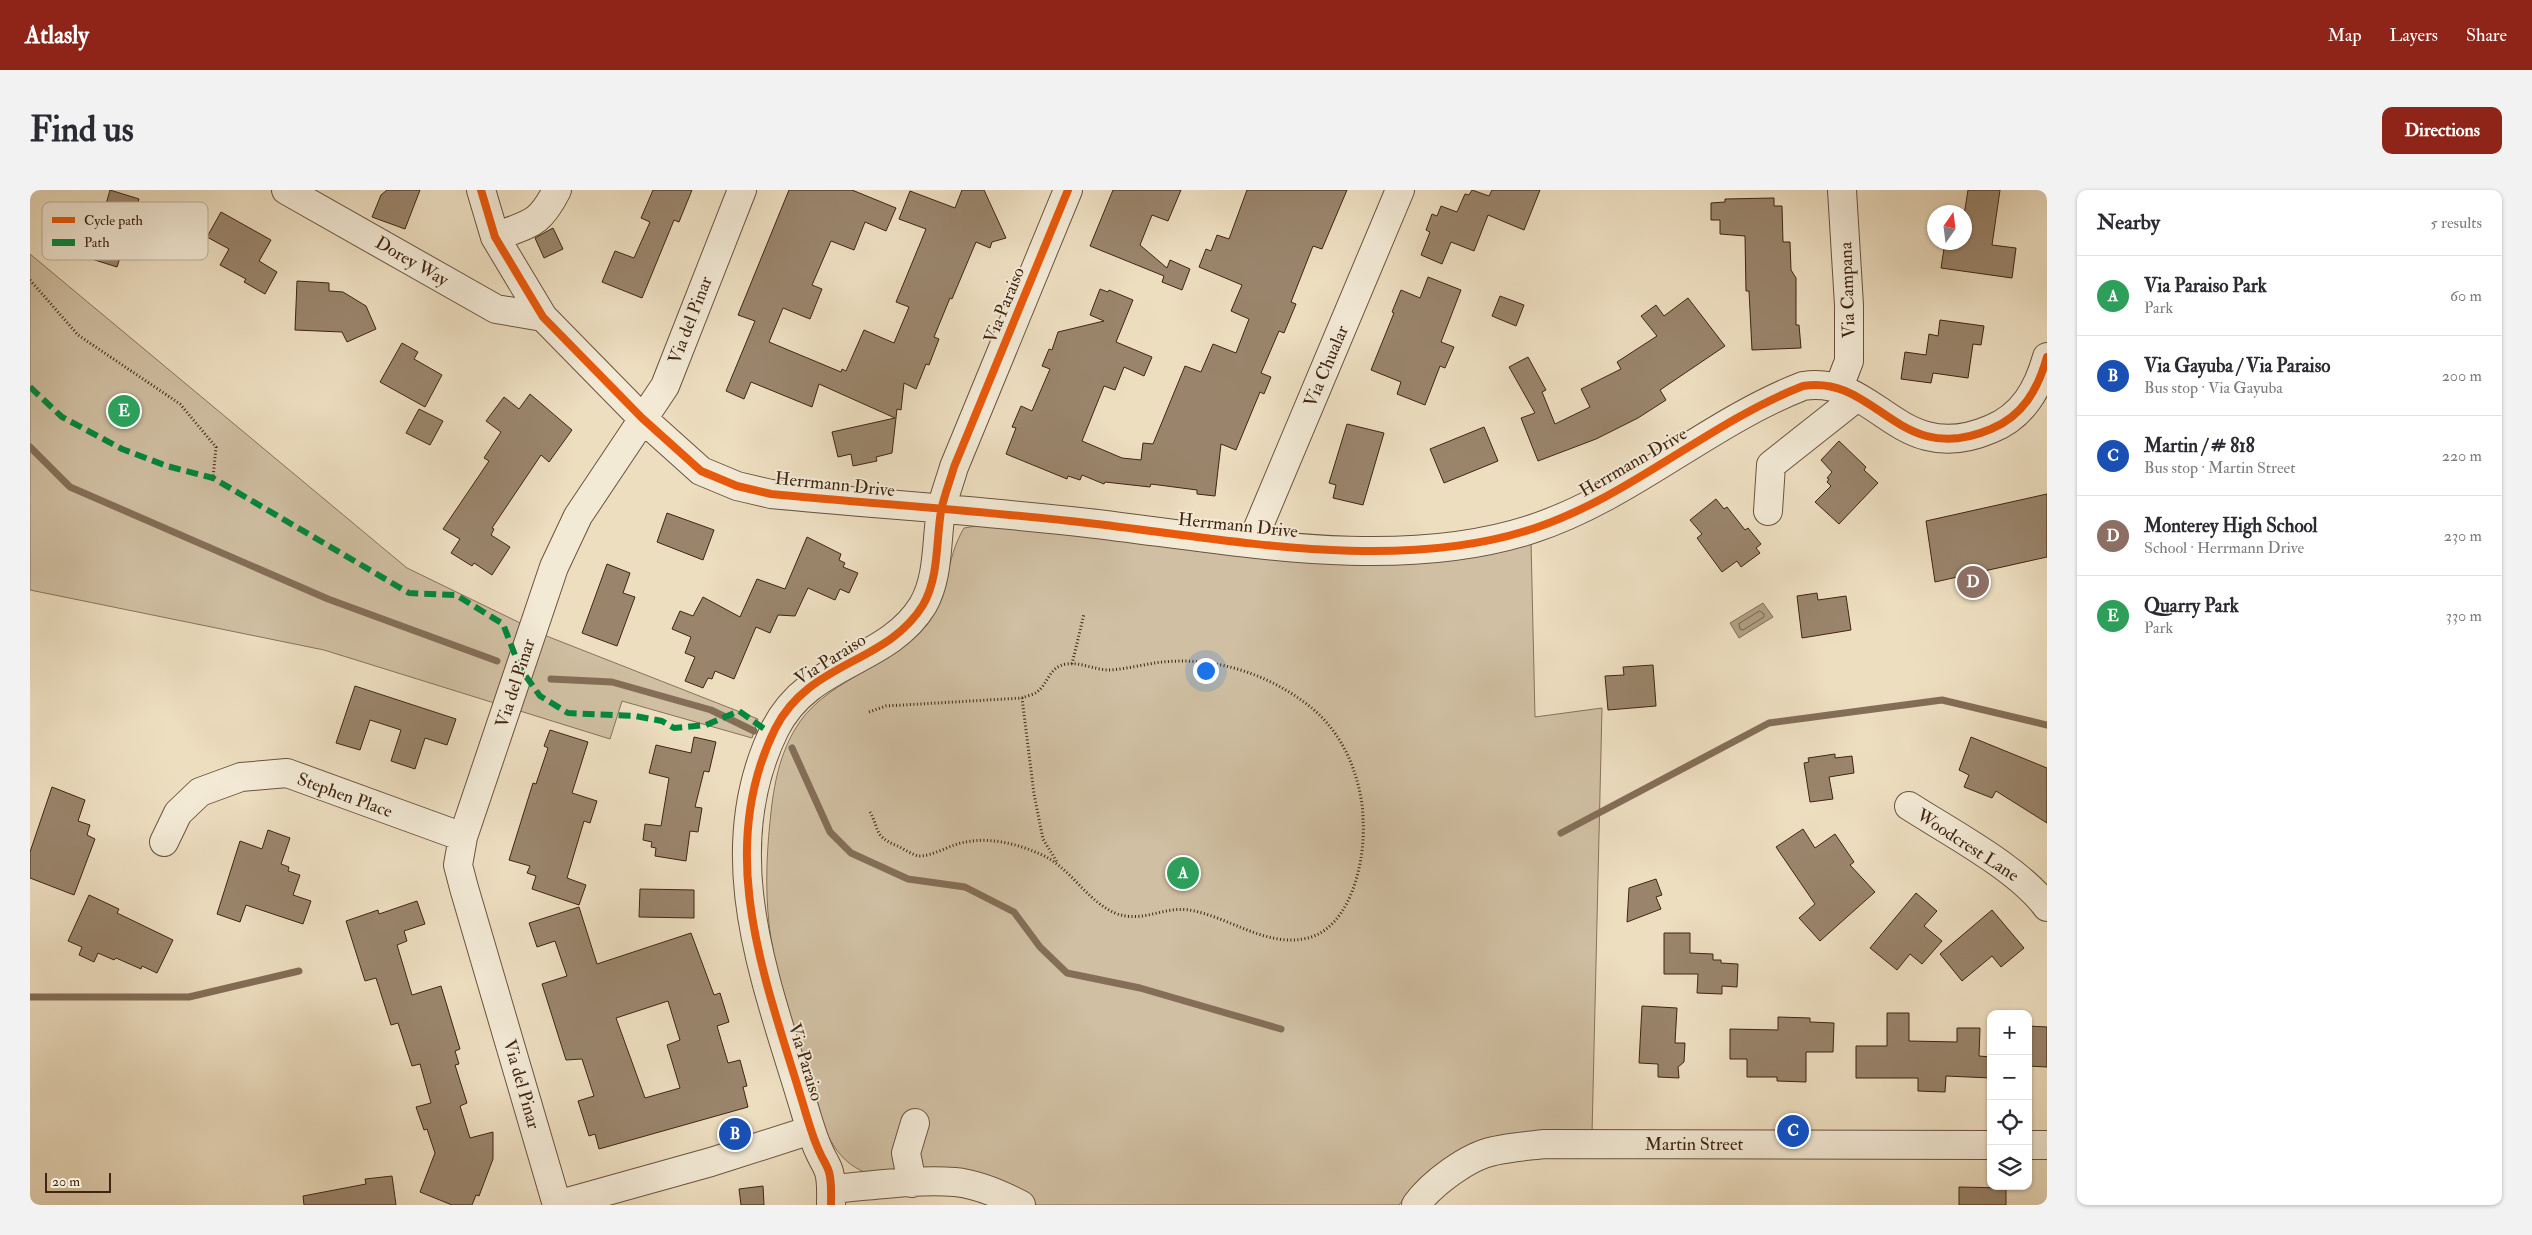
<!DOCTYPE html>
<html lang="en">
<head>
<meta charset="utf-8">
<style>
  :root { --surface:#fff; --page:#f2f2f3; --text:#2b2b33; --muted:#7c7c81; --line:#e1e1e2; --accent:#8f2418 }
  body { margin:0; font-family:"IM FELL Double Pica",serif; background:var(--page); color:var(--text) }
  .controls { position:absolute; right:15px; bottom:15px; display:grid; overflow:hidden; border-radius:10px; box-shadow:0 1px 4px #0004 }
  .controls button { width:45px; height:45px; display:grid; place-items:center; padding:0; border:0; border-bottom:1px solid var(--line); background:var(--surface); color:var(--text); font:25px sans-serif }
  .compass { position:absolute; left:1897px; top:15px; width:45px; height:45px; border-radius:50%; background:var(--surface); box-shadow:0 1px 4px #0004; rotate:14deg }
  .scale { position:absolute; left:15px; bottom:12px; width:66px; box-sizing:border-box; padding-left:5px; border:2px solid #402512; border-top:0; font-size:14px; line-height:18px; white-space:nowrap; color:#402512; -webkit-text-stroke:4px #f3ead6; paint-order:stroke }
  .you { position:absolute; left:1175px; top:480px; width:18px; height:18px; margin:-12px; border:4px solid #fff; border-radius:50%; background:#1a73e8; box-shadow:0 0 0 8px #1a73e833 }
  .badge { display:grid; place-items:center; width:32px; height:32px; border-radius:50%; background:var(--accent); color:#fff; font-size:16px; font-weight:700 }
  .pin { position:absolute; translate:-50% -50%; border:2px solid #fff; box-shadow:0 1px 5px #0006 }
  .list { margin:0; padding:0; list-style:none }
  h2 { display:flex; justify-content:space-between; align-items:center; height:65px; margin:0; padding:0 20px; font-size:21px }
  h2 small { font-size:16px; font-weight:400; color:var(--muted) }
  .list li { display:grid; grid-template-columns:32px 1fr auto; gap:15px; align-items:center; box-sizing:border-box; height:80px; padding:0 20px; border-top:1px solid var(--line) }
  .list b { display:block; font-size:19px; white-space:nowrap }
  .list p { margin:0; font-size:16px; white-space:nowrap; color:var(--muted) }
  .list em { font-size:16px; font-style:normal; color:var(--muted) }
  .icon { flex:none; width:28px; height:28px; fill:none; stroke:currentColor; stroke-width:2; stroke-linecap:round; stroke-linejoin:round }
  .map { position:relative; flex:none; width:2017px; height:1015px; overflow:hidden; border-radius:10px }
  header { display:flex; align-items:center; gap:30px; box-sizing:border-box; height:70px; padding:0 25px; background:var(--accent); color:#fff }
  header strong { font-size:24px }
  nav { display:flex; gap:28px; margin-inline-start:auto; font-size:18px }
  .intro { display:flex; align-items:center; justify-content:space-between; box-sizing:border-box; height:120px; padding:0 30px }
  h1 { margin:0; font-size:35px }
  .button { padding:12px 22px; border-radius:10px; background:var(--accent); color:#fff; font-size:18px; font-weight:700 }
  main { display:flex; gap:30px; padding:0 30px }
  aside { flex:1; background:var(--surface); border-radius:10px; box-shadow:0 1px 4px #0004 }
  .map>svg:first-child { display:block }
  .green { fill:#d0bfa2; stroke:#88725a }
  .water { fill:#b29f85; stroke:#846e57 }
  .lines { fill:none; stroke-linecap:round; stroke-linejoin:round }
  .shore { stroke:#79624c; stroke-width:1 }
  .stream { stroke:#846e57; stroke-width:7 }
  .building { fill:#9a856c; stroke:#402512; fill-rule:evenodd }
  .minor-casing { stroke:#6b533e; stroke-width:30 }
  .path { stroke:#402512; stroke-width:3; stroke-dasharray:1 2.5; stroke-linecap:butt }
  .minor { stroke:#f3ead6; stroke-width:28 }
  .quiet { stroke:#00873e; stroke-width:6; stroke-dasharray:12 6; stroke-linecap:butt }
  .cycleway-casing { stroke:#f3ead6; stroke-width:11 }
  .cycleway { stroke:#e8590c; stroke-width:8 }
  .labels { text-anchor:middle; stroke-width:4; stroke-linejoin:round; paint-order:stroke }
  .street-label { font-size:18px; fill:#402512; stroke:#f3ead6 }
  .key { fill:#f3ead6; stroke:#bdaf9b; stroke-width:1 }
  .key-label { font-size:14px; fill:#402512 }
</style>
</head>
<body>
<header>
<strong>Atlasly</strong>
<nav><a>Map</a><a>Layers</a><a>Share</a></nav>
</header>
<div class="intro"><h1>Find us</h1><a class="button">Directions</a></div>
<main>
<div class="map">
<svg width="2017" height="1015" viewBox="0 0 2017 1015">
  <rect width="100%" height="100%" fill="#eddec0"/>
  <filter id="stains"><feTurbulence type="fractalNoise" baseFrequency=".004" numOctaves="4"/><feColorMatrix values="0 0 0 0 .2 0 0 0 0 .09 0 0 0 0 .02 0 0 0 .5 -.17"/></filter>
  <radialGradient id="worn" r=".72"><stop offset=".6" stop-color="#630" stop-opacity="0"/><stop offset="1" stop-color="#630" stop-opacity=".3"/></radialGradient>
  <path class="green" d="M 0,64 L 377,378 L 519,447 L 728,529 L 722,548 L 592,511 L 580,549 L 294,460 L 0,400 Z
    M 952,335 L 1195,359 L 1501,351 L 1505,527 L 1572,518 L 1562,944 L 1432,959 L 1406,975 L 1381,998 L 1369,1015 L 1007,1015 L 972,997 L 840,984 C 797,971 789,922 777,884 C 763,840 748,794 741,749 C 735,710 736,670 740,632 C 743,600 748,569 764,541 C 793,489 859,480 896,436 C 919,407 915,369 934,338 Z"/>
  <path class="water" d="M 1733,413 L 1743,427 L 1709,448 L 1700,433 Z"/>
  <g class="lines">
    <path class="shore" d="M 1730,421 L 1734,424 L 1734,427 L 1713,440 L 1710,439 L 1709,434 Z"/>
    <path class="stream" d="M 0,257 L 40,297 L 298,409 L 467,471
      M 521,489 L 582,492 L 681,520 L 724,541
      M 762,558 L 800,642 L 821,663 L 878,689 L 935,697 L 984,722 L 1010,757 L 1037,783 L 1110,798 L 1251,839
      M 1531,643 L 1739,533 L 1912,510 L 2017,535
      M 0,807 L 159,807 L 269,781"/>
  </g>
  <path class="building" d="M 80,0 L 109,9 L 87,77 L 33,60 L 43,30 L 69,39 Z
    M 357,0 L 390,0 L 375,39 L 342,27 L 351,5 Z
    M 623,0 L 662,0 L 649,32 L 644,30 L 612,108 L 572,92 L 585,61 L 604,68 L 620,32 L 611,28 Z
    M 759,0 L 822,0 L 866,18 L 856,41 L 835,32 L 824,60 L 801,51 L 782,95 L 792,99 L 780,129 L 753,118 L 739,152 L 811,182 L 812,179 L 816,181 L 834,140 L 864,153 L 879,117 L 866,112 L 896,39 L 869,29 L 880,1 L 925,18 L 932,0 L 954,0 L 976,48 L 962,52 L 960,58 L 946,52 L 922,109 L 920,108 L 904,147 L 909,149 L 899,175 L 896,174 L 886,199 L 874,193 L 871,220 L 867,219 L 862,263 L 846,267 L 847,271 L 823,276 L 821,264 L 808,267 L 802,242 L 865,228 L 789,194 L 782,217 L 721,192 L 714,209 L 696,201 L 725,131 L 708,125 Z
    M 1083,0 L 1151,0 L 1138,31 L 1122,25 L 1110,55 L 1137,78 L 1140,70 L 1160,79 L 1152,100 L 1132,92 L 1134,86 L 1060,56 Z
    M 1217,0 L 1317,0 L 1292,59 L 1283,56 L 1261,112 L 1266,114 L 1254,143 L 1249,141 L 1231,183 L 1241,187 L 1234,204 L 1230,202 L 1206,260 L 1191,254 L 1185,306 L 1167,304 L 1167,300 L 1121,294 L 1120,297 L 1075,292 L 1074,294 L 1052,285 L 1050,290 L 1038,286 L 1037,289 L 976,264 L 986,238 L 982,237 L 991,216 L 1002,221 L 1020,179 L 1012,176 L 1019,159 L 1022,160 L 1028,142 L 1074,131 L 1060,125 L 1070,99 L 1078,102 L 1079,100 L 1103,110 L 1086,152 L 1122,167 L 1114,186 L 1094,177 L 1085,200 L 1074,196 L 1052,251 L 1092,268 L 1111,270 L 1113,253 L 1123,254 L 1155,176 L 1171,182 L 1183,154 L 1206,163 L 1219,129 L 1201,121 L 1212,95 L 1169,77 L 1176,59 L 1181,61 L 1187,45 L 1199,49 Z
    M 1442,0 L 1459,6 L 1462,0 L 1510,0 L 1494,40 L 1458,25 L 1444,61 L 1421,52 L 1412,74 L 1391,65 L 1400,42 L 1396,40 L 1402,24 L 1407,26 L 1411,16 L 1427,22 L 1435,4 L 1439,5 Z
    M 1938,0 L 1970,0 L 1962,55 L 1986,58 L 1982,88 L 1911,78 L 1915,52 L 1934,52 L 1934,25 Z
    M 1744,8 L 1744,16 L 1752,16 L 1753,52 L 1760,52 L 1761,80 L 1766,88 L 1766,135 L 1769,135 L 1771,158 L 1722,160 L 1719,101 L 1716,101 L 1715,46 L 1690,44 L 1690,30 L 1681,30 L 1681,13 L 1695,12 L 1695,9 Z
    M 191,22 L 241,50 L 229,71 L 247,82 L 235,104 L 214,92 L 216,89 L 190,75 L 199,59 L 177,47 Z
    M 523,38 L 533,59 L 514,68 L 505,48 Z
    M 1398,87 L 1431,100 L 1411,152 L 1424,157 L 1415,178 L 1410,176 L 1395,215 L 1367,204 L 1371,192 L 1341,180 L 1364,123 L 1362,122 L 1371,100 L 1390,108 Z
    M 267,91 L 299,93 L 299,101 L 313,102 L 336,116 L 346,139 L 317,152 L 312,142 L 265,140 Z
    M 1470,106 L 1494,115 L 1486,136 L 1462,126 Z
    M 1658,108 L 1695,156 L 1630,200 L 1636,210 L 1608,228 L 1566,249 L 1508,271 L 1491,228 L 1505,223 L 1479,177 L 1498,167 L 1516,200 L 1512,202 L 1525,234 L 1560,217 L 1551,199 L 1591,179 L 1587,172 L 1627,146 L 1611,126 L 1626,115 L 1634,126 Z
    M 1910,130 L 1954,136 L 1951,155 L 1943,154 L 1938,188 L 1903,183 L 1901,193 L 1871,189 L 1875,162 L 1896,165 L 1899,144 L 1908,146 Z
    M 372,153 L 388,162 L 384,169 L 412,185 L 395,217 L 350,192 Z
    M 500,204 L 542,240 L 519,272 L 511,265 L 462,338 L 464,339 L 461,345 L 480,357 L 462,385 L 444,373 L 442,376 L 421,363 L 430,349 L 413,339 L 459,271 L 454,268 L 471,242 L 456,231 L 474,207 L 489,219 Z
    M 389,219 L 413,231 L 400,255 L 376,243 Z
    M 1317,234 L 1354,243 L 1333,315 L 1303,308 L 1306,295 L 1299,293 Z
    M 1454,237 L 1468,271 L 1414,293 L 1400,259 Z
    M 1809,251 L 1836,277 L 1834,280 L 1848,293 L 1809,334 L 1785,312 L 1801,296 L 1797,292 L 1799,289 L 1797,288 L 1802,282 L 1791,270 Z
    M 2017,304 L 2017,367 L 1905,392 L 1896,331 Z
    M 1686,309 L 1694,319 L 1697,317 L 1715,340 L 1718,338 L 1731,354 L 1726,358 L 1730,363 L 1711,377 L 1707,371 L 1692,382 L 1667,348 L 1672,344 L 1660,330 Z
    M 637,323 L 684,340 L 673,370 L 627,352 Z
    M 777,347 L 811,364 L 809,370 L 815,373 L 813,377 L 828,383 L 819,403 L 810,399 L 805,410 L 778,398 L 765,426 L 748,425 L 740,443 L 726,437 L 704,489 L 685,481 L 682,489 L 678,488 L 673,498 L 655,491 L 665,467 L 655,463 L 661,447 L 642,439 L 650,421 L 663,426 L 673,407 L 710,427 L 727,389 L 755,399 Z
    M 577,374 L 600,383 L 593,403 L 605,407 L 587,456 L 552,443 Z
    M 1787,403 L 1788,410 L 1816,406 L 1821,440 L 1772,448 L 1767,406 Z
    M 1623,475 L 1626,516 L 1578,520 L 1575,486 L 1594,485 L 1593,477 Z
    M 325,496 L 426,529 L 417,555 L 395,548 L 385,579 L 361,571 L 371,540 L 340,530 L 330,560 L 306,553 Z
    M 520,540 L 558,552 L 542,603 L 567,611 L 560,633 L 554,631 L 537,688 L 556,695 L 549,715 L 502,699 L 506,686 L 497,683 L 500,676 L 479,670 L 503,593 L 506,594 L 518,558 L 514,556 Z
    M 664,547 L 686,552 L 679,582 L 674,581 L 665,617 L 672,618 L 668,642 L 660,641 L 656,671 L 625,666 L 626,658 L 621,657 L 622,652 L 613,650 L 615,634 L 631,636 L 639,588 L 619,583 L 626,555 L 661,563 Z
    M 1941,547 L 2017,578 L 2017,633 L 1966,601 L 1962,608 L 1934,597 L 1939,585 L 1929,580 Z
    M 1805,564 L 1805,568 L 1822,566 L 1824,583 L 1799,587 L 1803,609 L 1780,612 L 1774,573 L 1779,572 L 1778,568 Z
    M 22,597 L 55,610 L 48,631 L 60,635 L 57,645 L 65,649 L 44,705 L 0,688 L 0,662 Z
    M 1773,639 L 1785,658 L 1805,644 L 1824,672 L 1820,675 L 1845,702 L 1790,751 L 1769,728 L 1785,714 L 1746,657 Z
    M 238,640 L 260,648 L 251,674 L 259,677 L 258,681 L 270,685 L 263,705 L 281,711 L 273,734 L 216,715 L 210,732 L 187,724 L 210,651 L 232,659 Z
    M 1626,689 L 1632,705 L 1626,707 L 1631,719 L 1597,732 L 1599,698 Z
    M 610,699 L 664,700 L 664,728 L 609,727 Z
    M 1886,703 L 1907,721 L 1894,736 L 1912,751 L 1892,774 L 1880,764 L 1867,780 L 1840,758 Z
    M 59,705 L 89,719 L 87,723 L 143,750 L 127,783 L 112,776 L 111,779 L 86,768 L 84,770 L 68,763 L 64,772 L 49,765 L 52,757 L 38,751 Z
    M 387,711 L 395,734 L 374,741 L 377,751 L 367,755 L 382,805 L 411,796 L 430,859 L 425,861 L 429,874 L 425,875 L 437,913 L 430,916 L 440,948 L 463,942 L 463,969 L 449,1006 L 446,1005 L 442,1015 L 422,1015 L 390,1002 L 405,963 L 397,939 L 394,940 L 386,917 L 401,913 L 390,874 L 382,876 L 368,833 L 361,835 L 346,788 L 335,791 L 316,731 L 348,720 L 349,724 Z
    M 549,717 L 567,774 L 661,743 L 684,805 L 690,803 L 699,832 L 687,836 L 698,873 L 710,870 L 717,896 L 713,897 L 718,917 L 569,959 L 565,944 L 559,946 L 548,911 L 564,906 L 552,869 L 536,870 L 512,794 L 537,786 L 525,751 L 507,757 L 499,733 ZM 638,811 L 650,850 L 637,855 L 650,898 L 615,908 L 586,828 Z
    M 1962,720 L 1994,758 L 1971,777 L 1962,766 L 1932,791 L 1910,764 Z
    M 1634,743 L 1660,743 L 1660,763 L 1683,764 L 1683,770 L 1691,770 L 1691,773 L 1708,774 L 1707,797 L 1692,796 L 1692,804 L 1667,803 L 1668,784 L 1634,784 Z
    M 1612,816 L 1647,818 L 1645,853 L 1655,853 L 1654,872 L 1648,877 L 1649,888 L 1628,887 L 1628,874 L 1609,873 Z
    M 1857,823 L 1879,823 L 1879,851 L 1927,852 L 1927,838 L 1950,838 L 1949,866 L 1961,867 L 1961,888 L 1916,886 L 1915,902 L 1888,901 L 1888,888 L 1826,888 L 1826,856 L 1857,856 Z
    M 1748,827 L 1780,828 L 1780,832 L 1804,833 L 1803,862 L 1776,862 L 1776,892 L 1747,891 L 1747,887 L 1717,887 L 1717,869 L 1700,869 L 1700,839 L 1748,840 Z
    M 1998,836 L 2017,837 L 2017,877 L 1998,876 Z
    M 362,986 L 366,1015 L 274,1015 L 273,1006 L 336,994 L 335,989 Z
    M 733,996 L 734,1015 L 711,1015 L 709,999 Z
    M 1929,997 L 1976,998 L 1976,1015 L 1929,1015 Z"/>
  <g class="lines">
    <defs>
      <path id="minor" d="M 256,0 L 466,119 L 513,127
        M 451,0 L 465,47 L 513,127 L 612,228 L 671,281 L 707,296 L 741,304 C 847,314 953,321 1058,333 C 1198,349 1365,384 1502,339 C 1600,307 1678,233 1773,196 C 1847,184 1868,279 1961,239 C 1993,226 2008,199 2017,167
        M 465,47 C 501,33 509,35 527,0
        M 1809,197 L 1819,171 L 1819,115 L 1812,0
        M 1738,321 L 1741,275 L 1827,207
        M 1222,352 L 1370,0
        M 1879,616 C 1921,643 1988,678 2017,717
        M 134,652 L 148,623 L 170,602 L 211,587 L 257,583 L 433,647
        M 1998,955 L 2017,955
        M 882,993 L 876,963 L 885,933
        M 801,999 C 841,996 884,989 925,992 C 946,994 972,1005 991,1015
        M 527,1015 L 434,698 L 428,675 L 433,647 L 524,377 L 548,326 L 635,196 L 712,0
        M 527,1015 L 681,972 L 781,940
        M 801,1015 C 801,1004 802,992 799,982 C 797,975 793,970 790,963 C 784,951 780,937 776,924 C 739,798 682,667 745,539 C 779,471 857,474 893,415 C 909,387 906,352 911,321 C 914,306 920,291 924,277 L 1038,0
        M 1386,1015 C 1401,994 1438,966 1464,961 C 1481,957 1498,956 1515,954 L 1961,955"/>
    </defs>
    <use href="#minor" class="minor-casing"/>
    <path class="path" d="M 0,90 L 48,145 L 150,214 L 186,257 L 183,288
      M 1042,474 L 1054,424
      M 839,522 L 856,516 L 992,508 L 1004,604 L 1013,649 L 1027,672
      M 840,622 C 845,630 846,640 851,646 C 857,652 863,654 870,657 C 875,660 883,665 889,666 C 904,666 921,654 936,652 C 960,647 988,654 1010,664 C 1041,677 1055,710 1085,723 C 1112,734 1133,716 1159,720 C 1197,726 1234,756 1273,749 C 1321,742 1336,669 1333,629 C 1333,613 1329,596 1324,581 C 1315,554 1298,529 1274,512 C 1233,482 1183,467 1132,472 C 1115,474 1097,479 1079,480 C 1065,480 1051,472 1037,474 C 1019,476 1018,494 1007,502 C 1003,505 996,506 992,508"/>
    <use href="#minor" class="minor"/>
    <path class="quiet" d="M 0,197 L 32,227 L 92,259 L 137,276 L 183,288 L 379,403 L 426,405 L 473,434 L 490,478 L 510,506 L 538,523 L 605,526 L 632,531 L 644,538 L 676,535 L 709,521 L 743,545"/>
    <defs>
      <path id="cycleway" d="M 451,0 L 465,47 L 513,127 L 612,228 L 671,281 L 707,296 L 741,304 C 847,314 953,321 1058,333 C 1198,349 1365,384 1502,339 C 1600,307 1678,233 1773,196 C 1847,184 1868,279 1961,239 C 1993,226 2008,199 2017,167
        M 801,1015 C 801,1004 802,992 799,982 C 797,975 793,970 790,963 C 784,951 780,937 776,924 C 739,798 682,667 745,539 C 779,471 857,474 893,415 C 909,387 906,352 911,321 C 914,306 920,291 924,277 L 1038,0"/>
    </defs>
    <use href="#cycleway" class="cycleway-casing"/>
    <use href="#cycleway" class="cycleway"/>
  </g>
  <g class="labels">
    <g class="street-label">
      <text transform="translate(382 71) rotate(30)" y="6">Dorey Way</text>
      <text transform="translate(1817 100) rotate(-92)" y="6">Via Campana</text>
      <text transform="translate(974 115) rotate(-68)" y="6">Via Paraiso</text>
      <text transform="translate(660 130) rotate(-69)" y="6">Via del Pinar</text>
      <text transform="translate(1296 176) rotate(-67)" y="6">Via Chualar</text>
      <text transform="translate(1603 272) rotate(-30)" y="6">Herrmann Drive</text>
      <text transform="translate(805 294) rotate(6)" y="6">Herrmann Drive</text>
      <text transform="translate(1208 335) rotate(6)" y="6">Herrmann Drive</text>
      <text transform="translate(800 469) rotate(-32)" y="6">Via Paraiso</text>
      <text transform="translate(485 493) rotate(-72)" y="6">Via del Pinar</text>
      <text transform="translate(315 605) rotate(20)" y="6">Stephen Place</text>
      <text transform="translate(1938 655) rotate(33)" y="6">Woodcrest Lane</text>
      <text transform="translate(776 872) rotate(73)" y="6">Via Paraiso</text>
      <text transform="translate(492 894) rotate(74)" y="6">Via del Pinar</text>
      <text x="1664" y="960">Martin Street</text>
    </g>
  </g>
  <rect x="12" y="12" width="166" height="58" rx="8" class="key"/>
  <rect x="22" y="27" width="23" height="6" fill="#e8590c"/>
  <rect x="22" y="49" width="23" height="7" fill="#00873e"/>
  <g class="key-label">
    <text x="54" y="35">Cycle path</text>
    <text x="54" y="57">Path</text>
  </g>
  <rect width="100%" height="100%" filter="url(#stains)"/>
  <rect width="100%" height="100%" fill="url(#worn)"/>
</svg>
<div class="controls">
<button>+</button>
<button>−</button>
<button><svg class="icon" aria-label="locate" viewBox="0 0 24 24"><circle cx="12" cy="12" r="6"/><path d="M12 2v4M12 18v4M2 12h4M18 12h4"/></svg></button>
<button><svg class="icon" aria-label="layers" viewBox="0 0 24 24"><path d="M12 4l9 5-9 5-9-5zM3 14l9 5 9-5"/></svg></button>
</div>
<svg class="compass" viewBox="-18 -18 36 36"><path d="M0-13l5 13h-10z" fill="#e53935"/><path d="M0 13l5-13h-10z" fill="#7c7c81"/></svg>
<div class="scale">20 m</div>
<div class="you"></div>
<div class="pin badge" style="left:1153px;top:683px;background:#2e9e5b">A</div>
<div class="pin badge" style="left:705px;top:944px;background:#1a4fb4">B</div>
<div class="pin badge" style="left:1763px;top:941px;background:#1a4fb4">C</div>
<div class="pin badge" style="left:1943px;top:392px;background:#8d6e63">D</div>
<div class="pin badge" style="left:94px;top:221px;background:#2e9e5b">E</div>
</div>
<aside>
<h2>Nearby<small>5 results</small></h2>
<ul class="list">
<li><span class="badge" style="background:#2e9e5b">A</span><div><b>Via Paraiso Park</b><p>Park</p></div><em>60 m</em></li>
<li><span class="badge" style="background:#1a4fb4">B</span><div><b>Via Gayuba / Via Paraiso</b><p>Bus stop · Via Gayuba</p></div><em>200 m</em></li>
<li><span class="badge" style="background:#1a4fb4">C</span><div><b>Martin / # 818</b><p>Bus stop · Martin Street</p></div><em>220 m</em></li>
<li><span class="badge" style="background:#8d6e63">D</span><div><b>Monterey High School</b><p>School · Herrmann Drive</p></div><em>230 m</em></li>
<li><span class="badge" style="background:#2e9e5b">E</span><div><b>Quarry Park</b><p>Park</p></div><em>330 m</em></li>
</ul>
</aside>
</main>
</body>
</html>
